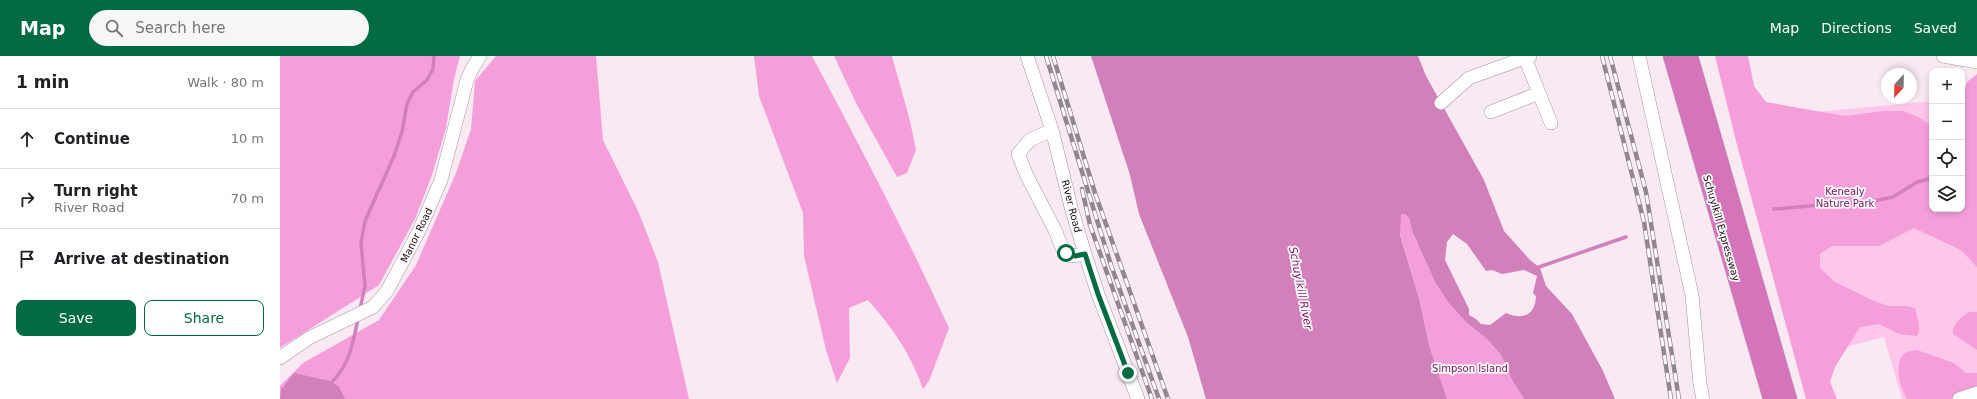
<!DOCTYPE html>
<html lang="en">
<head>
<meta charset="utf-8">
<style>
  :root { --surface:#fff; --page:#f6f6f6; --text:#202124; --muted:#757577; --line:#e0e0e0; --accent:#006b42 }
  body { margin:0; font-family:"DejaVu Sans",sans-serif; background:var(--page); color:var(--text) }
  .controls { position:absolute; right:12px; top:12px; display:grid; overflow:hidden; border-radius:8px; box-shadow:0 2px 6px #0003 }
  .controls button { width:36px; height:36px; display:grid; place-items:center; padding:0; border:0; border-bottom:1px solid var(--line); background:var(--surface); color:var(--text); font:20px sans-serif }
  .compass { position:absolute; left:1601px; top:12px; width:36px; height:36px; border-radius:50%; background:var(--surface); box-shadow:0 2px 6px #0003; rotate:202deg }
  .stop { position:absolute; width:12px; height:12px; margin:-9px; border:3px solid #006b42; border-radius:50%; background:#fff }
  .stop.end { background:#006b42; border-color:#fff; box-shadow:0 1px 4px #0008 }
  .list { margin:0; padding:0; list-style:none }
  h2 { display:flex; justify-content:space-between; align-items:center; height:52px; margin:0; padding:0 16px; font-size:17px }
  h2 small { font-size:13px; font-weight:400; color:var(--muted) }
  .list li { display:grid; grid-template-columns:26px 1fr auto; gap:12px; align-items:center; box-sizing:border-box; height:60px; padding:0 16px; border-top:1px solid var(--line) }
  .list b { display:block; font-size:15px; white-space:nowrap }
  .list p { margin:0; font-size:13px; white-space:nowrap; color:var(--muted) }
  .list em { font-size:13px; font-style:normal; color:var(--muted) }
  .actions { display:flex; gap:8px; padding:12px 16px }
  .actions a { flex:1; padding:9px 0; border:1px solid var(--accent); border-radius:8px; text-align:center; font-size:14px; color:var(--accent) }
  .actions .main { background:var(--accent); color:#fff }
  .icon { flex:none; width:22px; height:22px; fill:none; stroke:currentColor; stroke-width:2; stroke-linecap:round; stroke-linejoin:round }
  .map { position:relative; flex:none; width:1697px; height:343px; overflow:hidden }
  header { display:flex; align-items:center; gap:24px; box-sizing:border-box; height:56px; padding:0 20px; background:var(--accent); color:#fff }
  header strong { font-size:19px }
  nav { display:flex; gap:22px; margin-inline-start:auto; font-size:14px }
  .search { width:280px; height:36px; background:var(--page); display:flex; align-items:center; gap:10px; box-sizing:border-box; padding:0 14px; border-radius:22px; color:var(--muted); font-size:15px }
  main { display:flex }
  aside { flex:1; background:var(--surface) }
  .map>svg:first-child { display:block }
  .green { fill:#fdc6eb }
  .forest { fill:#f49fda }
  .water { fill:#d280ba; fill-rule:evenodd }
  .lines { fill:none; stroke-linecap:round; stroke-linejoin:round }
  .stream { stroke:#d280ba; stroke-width:3.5 }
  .minor-casing { stroke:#a596a0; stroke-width:14 }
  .highway-casing { stroke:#d0cfd0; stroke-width:19 }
  .minor { stroke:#fff; stroke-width:13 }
  .highway { stroke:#d475b9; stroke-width:18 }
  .rail-casing { stroke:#92878e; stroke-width:4.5 }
  .rail { stroke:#fefafd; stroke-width:3; stroke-dasharray:9; stroke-linecap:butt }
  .route { stroke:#006b42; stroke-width:5 }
  .labels { text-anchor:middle; stroke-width:3.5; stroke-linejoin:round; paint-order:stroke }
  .park-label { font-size:10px; fill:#761361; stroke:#fefafd }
  .street-label { font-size:10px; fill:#151013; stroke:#fefafd }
  .water-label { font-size:11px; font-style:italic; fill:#761361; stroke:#fefafd }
</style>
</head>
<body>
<header>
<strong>Map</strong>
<div class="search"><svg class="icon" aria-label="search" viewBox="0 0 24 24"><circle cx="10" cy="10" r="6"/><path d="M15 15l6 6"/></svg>Search here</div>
<nav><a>Map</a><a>Directions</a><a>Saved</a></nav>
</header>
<main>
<aside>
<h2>1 min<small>Walk · 80 m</small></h2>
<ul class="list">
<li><svg class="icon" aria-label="ahead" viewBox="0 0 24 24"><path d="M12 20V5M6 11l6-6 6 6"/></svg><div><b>Continue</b></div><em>10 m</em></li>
<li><svg class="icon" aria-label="right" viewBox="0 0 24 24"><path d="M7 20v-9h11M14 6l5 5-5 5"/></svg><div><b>Turn right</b><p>River Road</p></div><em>70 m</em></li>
<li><svg class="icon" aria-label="arrive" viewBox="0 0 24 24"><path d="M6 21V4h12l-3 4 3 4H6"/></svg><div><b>Arrive at destination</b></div></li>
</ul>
<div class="actions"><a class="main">Save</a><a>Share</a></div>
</aside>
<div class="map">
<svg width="1697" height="343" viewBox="0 0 1697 343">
  <rect width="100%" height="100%" fill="#f9e9f3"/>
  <path class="green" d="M 1697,41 L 1697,326 L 1653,343 L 1622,343 L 1604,281 L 1521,303 L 1454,64 L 1652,45 L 1652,153 L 1682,153 L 1682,42 Z"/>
  <path class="forest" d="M 0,0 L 180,0 L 174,23 L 166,72 L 152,119 L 135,163 L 99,229 L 0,292 Z
    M 216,0 L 316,0 L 323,84 L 359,157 L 378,206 L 409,343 L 0,343 L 0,330 L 23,307 L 99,264 L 136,209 L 176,117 L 191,73 L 195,25 Z
    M 474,0 L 532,0 C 580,90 627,180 669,272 L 649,325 L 643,333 C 631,298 612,271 588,244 L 569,252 L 570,302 L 557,327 L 546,294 L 524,200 L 523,157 L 479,40 Z
    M 554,0 L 612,0 L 630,65 L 636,94 L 627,117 L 617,121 L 577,49 Z
    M 1435,0 L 1468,0 L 1474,30 L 1486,46 L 1565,60 L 1604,55 L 1623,55 L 1638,61 L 1652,70 L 1652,153 L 1682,153 L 1682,43 L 1687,26 L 1697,18 L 1697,211 L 1681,194 L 1634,172 L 1599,190 L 1552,190 L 1540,198 L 1540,212 L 1555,226 L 1592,244 L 1608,250 L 1627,250 L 1635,252 C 1637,262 1642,272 1637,280 L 1619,278 L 1599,268 L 1580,271 L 1555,311 L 1550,326 L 1557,343 L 1526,343 L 1457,89 Z
    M 1120,158 L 1125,158 L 1129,162 L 1132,175 L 1155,226 L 1187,267 L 1207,283 L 1221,299 L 1232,324 L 1244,343 L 1167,343 L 1149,289 L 1139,242 L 1120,178 Z
    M 1688,256 L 1697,256 L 1697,294 L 1673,278 C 1672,268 1681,262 1688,256 Z
    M 1637,294 L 1674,307 L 1686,317 L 1697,317 L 1697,332 L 1675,343 L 1627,343 C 1620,333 1613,306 1625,297 C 1628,295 1633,295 1637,294 Z"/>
  <path class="water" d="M 811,0 L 1138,0 L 1146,20 L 1204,124 L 1224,175 L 1250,204 L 1260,212 L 1266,230 L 1292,258 L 1323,315 L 1335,343 L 1244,343 L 1232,324 L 1221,299 L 1207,283 L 1187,267 L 1169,247 L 1155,226 L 1132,175 L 1129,162 L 1125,158 L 1121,158 L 1120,179 L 1139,242 L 1149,289 L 1167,343 L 926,343 L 908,281 L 859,158 L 850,119 ZM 1173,178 L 1187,188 L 1206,215 L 1212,214 L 1222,218 L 1244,214 L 1257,220 L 1253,237 L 1256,240 C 1255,260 1243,264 1226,257 L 1210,269 L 1201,268 L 1196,263 L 1189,259 L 1189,253 L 1165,204 L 1167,186 Z
    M 14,317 L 50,325 L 59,331 L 65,343 L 0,343 L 1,334 Z"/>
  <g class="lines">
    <path class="stream" d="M 1682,112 L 1683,111
      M 1494,153 L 1552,148 L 1584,147 L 1613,141 L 1637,126 L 1652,122
      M 1256,212 L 1346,181
      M 80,253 L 85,230 L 81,187 L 85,165 L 114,100 L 122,76 L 127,48 L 133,36 L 147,24 L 153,13 L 154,0
      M 49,329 C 70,309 72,290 78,263"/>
    <defs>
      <path id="minor" d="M 747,0 L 772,74 L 791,151 L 805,198 L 818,238 L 858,343
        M 1359,0 L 1412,239 L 1420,328 L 1423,343
        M 1663,0 L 1697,6
        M 1245,2 L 1271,67
        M 1161,47 L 1189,22 L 1250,0
        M 1211,56 L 1259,37
        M 772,74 L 750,84 L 738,98 L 747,120 L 775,174 L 783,194 L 791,200 L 805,198
        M 0,302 L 29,282 L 93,251 L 107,235 L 138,177 L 161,124 L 187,24 L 192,13 L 200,0
        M 1679,343 L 1697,337"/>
      <path id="highway" d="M 1392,0 L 1492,343
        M 1409,0 L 1508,343"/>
    </defs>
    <use href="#minor" class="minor-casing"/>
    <use href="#highway" class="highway-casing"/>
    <use href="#minor" class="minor"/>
    <use href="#highway" class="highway"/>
    <defs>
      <path id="rail" d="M 766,0 L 831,209 L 879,343
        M 773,0 L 815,137 L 888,343
        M 1322,0 L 1364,166 L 1391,343
        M 1330,0 L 1366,136 L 1399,343
        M 802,133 L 810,169 L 872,343"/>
    </defs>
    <use href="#rail" class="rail-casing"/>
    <use href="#rail" class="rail"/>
  </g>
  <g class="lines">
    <path class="route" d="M 786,197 L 795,200 L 805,198 L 818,238 L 848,317"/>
  </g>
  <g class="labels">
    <g class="park-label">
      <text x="1565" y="139">Kenealy<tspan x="1565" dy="12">Nature Park</tspan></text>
      <text x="1190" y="316">Simpson Island</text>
    </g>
    <g class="street-label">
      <text transform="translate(792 150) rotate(76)" y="4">River Road</text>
      <text transform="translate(1442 172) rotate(74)" y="4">Schuylkill Expressway</text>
      <text transform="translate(136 179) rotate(-64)" y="4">Manor Road</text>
    </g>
    <g class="water-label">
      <text transform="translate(1021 232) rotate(79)" y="4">Schuylkill River</text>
    </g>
  </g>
</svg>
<div class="controls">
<button>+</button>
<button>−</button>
<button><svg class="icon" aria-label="locate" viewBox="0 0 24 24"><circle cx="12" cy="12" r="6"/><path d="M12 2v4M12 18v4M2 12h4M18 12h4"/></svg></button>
<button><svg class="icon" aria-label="layers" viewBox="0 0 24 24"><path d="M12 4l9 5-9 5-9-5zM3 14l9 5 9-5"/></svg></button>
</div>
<svg class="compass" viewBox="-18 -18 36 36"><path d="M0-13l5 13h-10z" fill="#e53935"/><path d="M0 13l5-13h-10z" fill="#757577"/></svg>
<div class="stop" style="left:786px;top:197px"></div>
<div class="stop end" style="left:848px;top:317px"></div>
</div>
</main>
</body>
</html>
